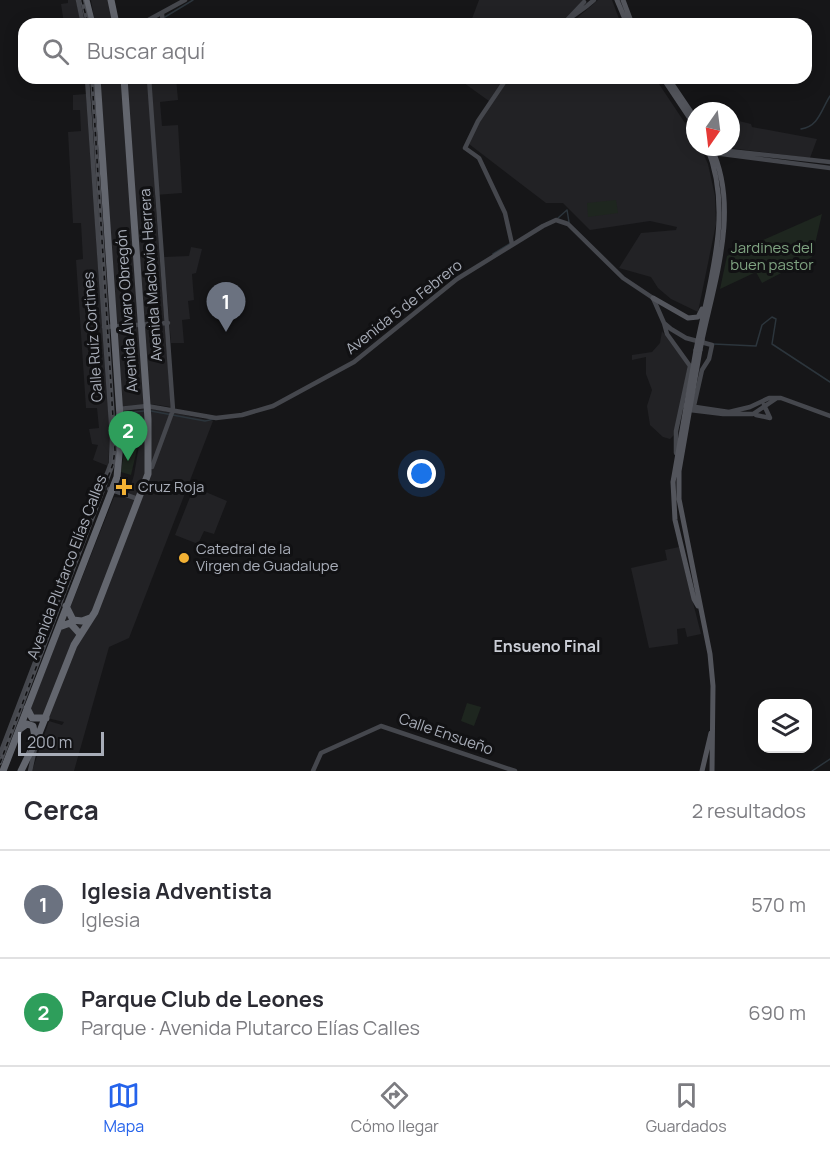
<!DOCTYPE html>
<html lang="es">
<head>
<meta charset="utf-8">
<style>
  :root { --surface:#fff; --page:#f2f2f3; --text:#2b2b33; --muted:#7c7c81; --line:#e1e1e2; --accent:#2563eb }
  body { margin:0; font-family:Manrope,sans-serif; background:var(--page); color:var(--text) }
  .controls { position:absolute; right:18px; bottom:18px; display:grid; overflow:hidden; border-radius:12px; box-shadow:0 3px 15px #0003 }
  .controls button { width:54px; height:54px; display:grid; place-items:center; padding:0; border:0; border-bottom:2px solid var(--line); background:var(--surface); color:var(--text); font:30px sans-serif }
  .compass { position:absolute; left:686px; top:102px; width:54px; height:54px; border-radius:50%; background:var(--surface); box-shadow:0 3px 15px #0003; rotate:194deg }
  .scale { position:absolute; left:18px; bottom:15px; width:86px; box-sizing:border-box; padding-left:6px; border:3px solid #a8adb8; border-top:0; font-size:16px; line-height:21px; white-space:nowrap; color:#a8adb8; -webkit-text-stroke:4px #111113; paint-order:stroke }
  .you { position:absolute; left:422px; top:474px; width:21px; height:21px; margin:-15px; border:4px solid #fff; border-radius:50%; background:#1a73e8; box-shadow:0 0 0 9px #1a73e833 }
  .badge { display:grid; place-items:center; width:39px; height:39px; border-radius:50%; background:var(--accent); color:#fff; font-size:20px; font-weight:700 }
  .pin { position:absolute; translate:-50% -50px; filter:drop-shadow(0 2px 3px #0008) }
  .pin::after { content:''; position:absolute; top:32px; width:21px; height:18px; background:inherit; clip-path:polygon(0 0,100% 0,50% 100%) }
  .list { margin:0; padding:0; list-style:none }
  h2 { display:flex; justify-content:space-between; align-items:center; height:78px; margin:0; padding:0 24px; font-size:26px }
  h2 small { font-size:20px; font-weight:400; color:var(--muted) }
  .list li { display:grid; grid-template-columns:39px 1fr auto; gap:18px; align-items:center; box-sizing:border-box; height:108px; padding:0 24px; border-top:2px solid var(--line) }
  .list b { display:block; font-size:22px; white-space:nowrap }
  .list p { margin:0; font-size:20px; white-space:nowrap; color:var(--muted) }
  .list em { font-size:20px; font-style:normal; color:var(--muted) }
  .icon { flex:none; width:33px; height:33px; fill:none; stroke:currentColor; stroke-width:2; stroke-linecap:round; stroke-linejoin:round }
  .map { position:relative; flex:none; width:830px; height:771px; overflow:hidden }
  .search { position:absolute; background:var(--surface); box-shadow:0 3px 15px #0003; left:18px; right:18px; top:18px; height:66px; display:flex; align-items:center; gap:15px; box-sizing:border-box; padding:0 21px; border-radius:18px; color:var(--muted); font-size:22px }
  .sheet { height:294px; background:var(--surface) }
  nav { display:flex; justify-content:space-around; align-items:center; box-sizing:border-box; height:84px; border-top:2px solid var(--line); background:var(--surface); font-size:16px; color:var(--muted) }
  nav a { display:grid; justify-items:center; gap:3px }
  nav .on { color:var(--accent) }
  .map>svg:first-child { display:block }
  .built { fill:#222225 }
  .green { fill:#1e261f }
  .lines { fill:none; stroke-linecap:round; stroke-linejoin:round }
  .stream { stroke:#2c353c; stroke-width:1.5 }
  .secondary { stroke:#45474d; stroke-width:4.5 }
  .primary { stroke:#53555c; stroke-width:5 }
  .highway { stroke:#63666e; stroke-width:7 }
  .rail-casing { stroke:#4a4c52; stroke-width:4 }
  .rail { stroke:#111113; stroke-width:1.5; stroke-dasharray:4.5; stroke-linecap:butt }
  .primary-bridge { stroke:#53555c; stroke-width:5 }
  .poi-dot { fill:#f2b134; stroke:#111113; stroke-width:2 }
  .labels { text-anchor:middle; stroke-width:6; stroke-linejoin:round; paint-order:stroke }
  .park-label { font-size:15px; fill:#7fa381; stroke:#111113 }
  .street-label { font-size:15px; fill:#a8adb8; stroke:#111113 }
  .poi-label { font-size:15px; fill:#a8adb8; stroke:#111113; text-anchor:start }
  .neighbourhood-label { font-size:16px; font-weight:bold; fill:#c9ccd4; stroke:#111113 }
</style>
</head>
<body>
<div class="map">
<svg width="830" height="771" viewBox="0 0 830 771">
  <rect width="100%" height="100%" fill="#161618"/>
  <path class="built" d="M 68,0 L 76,0 L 81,24 L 64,24 L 61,4 L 68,3 Z
    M 91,0 L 108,0 L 113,24 L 95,24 Z
    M 479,0 L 586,0 L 563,24 L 470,24 Z
    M 598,0 L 612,0 L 621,24 L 570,24 Z
    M 155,78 L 176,78 L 178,100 L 160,102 L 162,126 L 178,125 L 182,193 L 155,195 L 171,407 L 151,404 L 121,407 L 100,83 Z
    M 457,78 L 655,78 L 695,138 L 695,147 L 700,147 L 708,164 L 715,196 L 716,224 L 698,312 L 671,299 L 658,288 L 651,277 L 619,268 L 641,233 L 676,230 L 677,227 L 650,221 L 590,230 L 563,203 L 546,203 L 469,144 L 489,101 Z
    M 86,94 L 110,437 L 108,466 L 93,460 L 98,445 L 92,444 L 89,429 L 99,428 L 97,408 L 86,408 L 76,260 L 83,259 L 81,223 L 73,223 L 68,132 L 81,131 L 80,110 L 73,110 L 73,95 Z
    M 731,119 L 751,124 L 752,127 L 817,139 L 810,158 L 721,147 L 731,147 Z
    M 191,247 L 202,249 L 196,273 L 192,274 L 194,300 L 188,301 L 190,319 L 182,320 L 184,343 L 171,343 L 164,257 L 189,256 Z
    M 662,331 L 688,366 L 674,435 L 670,439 L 663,437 L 650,425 L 647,406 L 652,390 L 646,374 L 646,357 L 632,360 L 632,355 L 652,352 L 660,343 Z
    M 150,408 L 213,421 L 129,638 L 109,647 L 74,771 L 32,771 L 49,721 L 62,725 L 64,722 L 43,717 L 37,719 L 29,712 L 114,497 L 127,498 L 134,475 L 139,445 L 125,444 L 124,412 Z
    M 194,487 L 227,501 L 214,534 L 204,531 L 198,544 L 175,535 Z
    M 679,547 L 701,634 L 687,637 L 685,628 L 677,629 L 678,644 L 649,648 L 631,568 L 667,560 L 665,550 Z"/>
  <path class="green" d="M 616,200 L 618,213 L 588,217 L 587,203 Z
    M 822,214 L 812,257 L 762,283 L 756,272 L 720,289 L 727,256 Z
    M 125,446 L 137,449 L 131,475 L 121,472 Z
    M 467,703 L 481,707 L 474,726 L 461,721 Z"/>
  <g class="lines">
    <path class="stream" d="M 165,17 L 193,0
      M 151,24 L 161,19
      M 801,129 C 819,126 821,110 830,96
      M 558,218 L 567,210 L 569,222
      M 493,254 L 511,243
      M 713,344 L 756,346 L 762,325 L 772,317 L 776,319 L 772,344 L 830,382
      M 151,411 L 205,421 L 214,419
      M 134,412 L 144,411
      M 812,771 L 830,759"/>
    <path class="secondary" d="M 78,0 L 83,24
      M 588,5 L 594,0
      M 162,14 L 163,24
      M 566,21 L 584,2
      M 141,24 L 185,0
      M 562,24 L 587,6
      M 149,78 L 173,410 L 152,467
      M 507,78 L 478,121 L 465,148 L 479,158 L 505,213 L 512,244
      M 97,81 L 123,78
      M 714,153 L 720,150 L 830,162
      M 714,153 L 830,168
      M 664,323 L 667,334 L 690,366 L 676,431 L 676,453
      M 104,327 L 168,323
      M 682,405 L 729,412 L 750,407 L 769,398 L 781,398 L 830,416
      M 119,409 L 147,406 L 216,418 L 242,415 L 273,406 L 354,362 L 457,279 L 543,226 L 556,220 L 568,224 L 623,278 L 653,298 L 664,323 L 671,329 L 686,338 L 712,345 L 709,359 L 702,370 L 693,410
      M 690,410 L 723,414 L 753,414 L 777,398
      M 756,415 L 770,418 L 764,405
      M 109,489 L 138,499
      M 0,754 L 111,463 L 112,437 L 87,78
      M 30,771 L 36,744
      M 313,771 L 321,753 L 381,726 L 515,771"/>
    <path class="primary" d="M 617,0 L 627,24
      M 623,0 L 632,24
      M 663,78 L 695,126
      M 668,78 L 695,118
      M 653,298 L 688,318 L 698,317 L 702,309
      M 698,340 C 711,276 733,210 707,147
      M 702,340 C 715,279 740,207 711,147
      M 696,350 L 673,482 L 675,520 L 694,599 L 698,606
      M 700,350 L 679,471 L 679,499 L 710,654 L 713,686 L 712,771
      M 702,771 L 711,733"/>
    <path class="highway" d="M 86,0 L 92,24
      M 111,0 L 116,24
      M 66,606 L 73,620 L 82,621 L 90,618
      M 59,627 L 70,623 L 80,634
      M 27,708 L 32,718 L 46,718
      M 20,729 L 27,724 L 33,726 L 35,737
      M 3,771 L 117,477 L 121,431 L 97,78
      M 21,771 L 38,736 L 74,645 L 95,612 L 148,474 L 148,419 L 124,78"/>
    <defs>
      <path id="rail" d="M 82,0 L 88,24
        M 0,763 L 113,464 L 115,450 L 92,78"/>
    </defs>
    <use href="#rail" class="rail-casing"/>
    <use href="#rail" class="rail"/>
    <path class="primary-bridge" d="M 696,350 L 698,340
      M 700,350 L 702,340"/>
  </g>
  <g class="poi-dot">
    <path d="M121 478h6v6h6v6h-6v6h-6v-6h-6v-6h6z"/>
    <circle cx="184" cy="558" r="6"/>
  </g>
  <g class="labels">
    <g class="park-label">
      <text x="772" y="253">Jardines del<tspan x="772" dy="17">buen pastor</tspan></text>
    </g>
    <g class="street-label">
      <text transform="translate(151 275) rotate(-94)" y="5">Avenida Maclovio Herrera</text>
      <text transform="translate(404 307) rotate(-38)" y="5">Avenida 5 de Febrero</text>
      <text transform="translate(127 311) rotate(-94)" y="5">Avenida Álvaro Obregón</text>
      <text transform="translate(93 337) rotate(-94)" y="5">Calle Ruíz Cortines</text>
      <text transform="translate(67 567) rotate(-69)" y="5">Avenida Plutarco Elías Calles</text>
      <text transform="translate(446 734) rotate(19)" y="5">Calle Ensueño</text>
    </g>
    <g class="poi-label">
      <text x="138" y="492">Cruz Roja</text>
      <text x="196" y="554">Catedral de la<tspan x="196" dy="17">Virgen de Guadalupe</tspan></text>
    </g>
    <g class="neighbourhood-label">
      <text x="547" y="652">Ensueno Final</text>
    </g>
  </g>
</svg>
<div class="controls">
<button><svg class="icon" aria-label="layers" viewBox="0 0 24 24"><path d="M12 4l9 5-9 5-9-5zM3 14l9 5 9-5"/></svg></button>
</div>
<svg class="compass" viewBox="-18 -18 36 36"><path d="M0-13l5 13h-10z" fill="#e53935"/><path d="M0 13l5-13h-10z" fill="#7c7c81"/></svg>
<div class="scale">200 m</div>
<div class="you"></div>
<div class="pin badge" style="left:226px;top:332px;background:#6b7280">1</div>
<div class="pin badge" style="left:128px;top:461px;background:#2e9e5b">2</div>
<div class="search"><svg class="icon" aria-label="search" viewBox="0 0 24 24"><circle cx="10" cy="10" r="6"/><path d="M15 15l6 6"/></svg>Buscar aquí</div>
</div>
<section class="sheet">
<h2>Cerca<small>2 resultados</small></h2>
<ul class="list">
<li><span class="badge" style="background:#6b7280">1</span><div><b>Iglesia Adventista</b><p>Iglesia</p></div><em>570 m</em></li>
<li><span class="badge" style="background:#2e9e5b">2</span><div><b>Parque Club de Leones</b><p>Parque · Avenida Plutarco Elías Calles</p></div><em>690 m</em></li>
</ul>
</section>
<nav>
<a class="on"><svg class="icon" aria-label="map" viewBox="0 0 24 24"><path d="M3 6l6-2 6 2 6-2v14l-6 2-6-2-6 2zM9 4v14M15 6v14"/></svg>Mapa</a>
<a><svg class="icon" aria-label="directions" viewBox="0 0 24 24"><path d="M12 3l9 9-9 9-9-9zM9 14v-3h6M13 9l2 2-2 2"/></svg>Cómo llegar</a>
<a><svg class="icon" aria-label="saved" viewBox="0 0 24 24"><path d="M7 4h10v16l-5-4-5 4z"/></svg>Guardados</a>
</nav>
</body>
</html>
